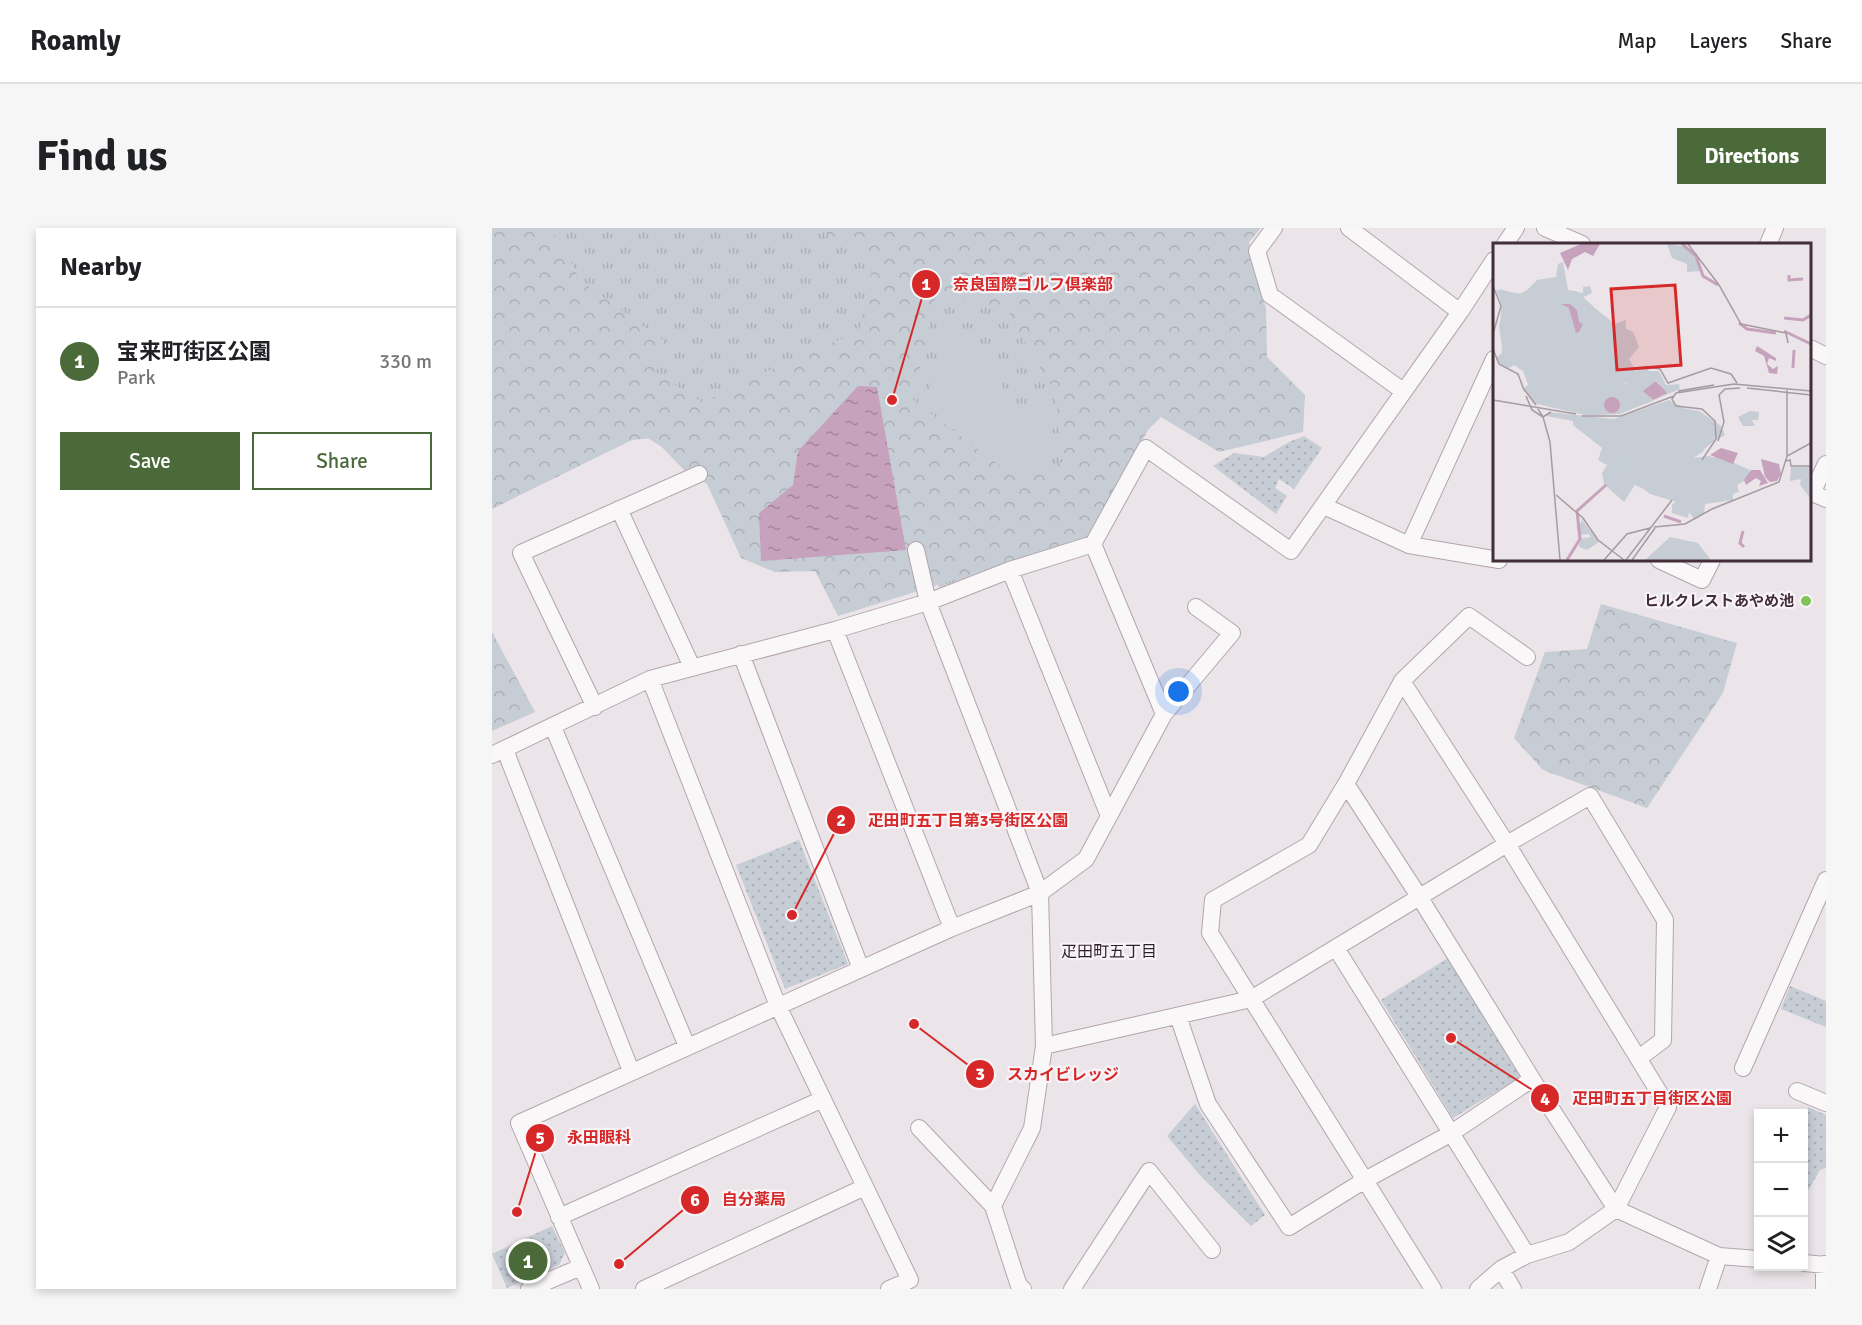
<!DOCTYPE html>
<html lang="en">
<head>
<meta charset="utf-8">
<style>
  :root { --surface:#fff; --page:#f6f6f6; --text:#202124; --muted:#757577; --line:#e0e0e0; --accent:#4b6a3a }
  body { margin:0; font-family:Signika,"Noto Sans JP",sans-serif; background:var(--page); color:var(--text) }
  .controls { position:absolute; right:18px; bottom:18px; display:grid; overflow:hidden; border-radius:0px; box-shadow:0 3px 9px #0003 }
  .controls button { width:54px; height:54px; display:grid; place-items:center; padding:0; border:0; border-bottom:2px solid var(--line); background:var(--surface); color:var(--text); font:30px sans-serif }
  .you { position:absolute; left:687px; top:464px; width:21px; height:21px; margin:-15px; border:4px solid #fff; border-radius:50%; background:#1a73e8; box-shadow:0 0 0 9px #1a73e833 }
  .badge { display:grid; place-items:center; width:39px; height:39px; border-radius:50%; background:var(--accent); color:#fff; font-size:20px; font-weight:700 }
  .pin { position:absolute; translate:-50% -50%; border:3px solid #fff; box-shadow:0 2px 6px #0006 }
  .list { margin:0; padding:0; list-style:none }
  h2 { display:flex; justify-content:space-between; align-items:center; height:78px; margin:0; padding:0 24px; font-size:26px }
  h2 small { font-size:20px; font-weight:400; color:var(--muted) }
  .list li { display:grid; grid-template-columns:39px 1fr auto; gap:18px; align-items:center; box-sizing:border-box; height:108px; padding:0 24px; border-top:2px solid var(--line) }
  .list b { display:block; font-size:22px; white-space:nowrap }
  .list p { margin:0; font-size:20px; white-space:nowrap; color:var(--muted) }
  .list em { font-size:20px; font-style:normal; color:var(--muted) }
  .actions { display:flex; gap:12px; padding:18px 24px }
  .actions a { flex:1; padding:14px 0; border:2px solid var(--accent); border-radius:0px; text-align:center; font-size:21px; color:var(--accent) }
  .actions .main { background:var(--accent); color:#fff }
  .icon { flex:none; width:33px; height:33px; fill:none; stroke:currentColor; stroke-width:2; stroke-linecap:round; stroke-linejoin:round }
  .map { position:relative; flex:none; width:1334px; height:1061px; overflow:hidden; border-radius:0px }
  header { display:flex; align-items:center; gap:36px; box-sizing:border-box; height:84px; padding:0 30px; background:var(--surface); border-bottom:2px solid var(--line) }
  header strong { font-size:28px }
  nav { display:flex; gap:33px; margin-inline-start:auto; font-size:21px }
  .intro { display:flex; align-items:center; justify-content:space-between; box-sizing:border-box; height:144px; padding:0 36px }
  h1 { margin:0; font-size:42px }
  .button { padding:15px 27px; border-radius:0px; background:var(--accent); color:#fff; font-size:21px; font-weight:700 }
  main { display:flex; gap:36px; padding:0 36px }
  aside { flex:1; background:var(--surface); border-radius:0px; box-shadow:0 3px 9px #0003 }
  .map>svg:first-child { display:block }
  .grass { fill:url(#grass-tufts) }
  .forest { fill:url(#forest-crowns); fill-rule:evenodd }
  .park { fill:url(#park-dots) }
  .pitch { fill:#c6cdd4 }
  .water { fill:url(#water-ripples) }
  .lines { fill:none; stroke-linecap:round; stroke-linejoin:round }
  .minor-casing { stroke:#b2a6ac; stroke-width:18 }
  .minor { stroke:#f9f7f8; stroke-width:16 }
  .poi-dot { fill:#7fc454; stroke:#f8f4f7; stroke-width:2 }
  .labels { text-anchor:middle; stroke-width:4.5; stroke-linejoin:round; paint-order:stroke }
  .poi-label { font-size:15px; font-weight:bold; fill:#422d39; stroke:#f8f4f7; text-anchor:end }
  .neighbourhood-label { font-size:16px; fill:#331f2a; stroke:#f8f4f7 }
  .inset-river { fill:none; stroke:#c7a2bd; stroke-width:3 }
  .inset-road { fill:none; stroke:#a79ba2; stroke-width:1.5 }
  .view { fill:#d62828; fill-opacity:0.15; stroke:#d62828; stroke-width:3 }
  .inset-edge { fill:none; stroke:#422d39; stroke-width:3 }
  .leader { fill:none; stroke:#d62828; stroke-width:2 }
  .callout-dot { fill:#d62828; stroke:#f8f4f7; stroke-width:2 }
  .mark-label { font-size:18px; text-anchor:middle; font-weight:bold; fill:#fff }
  .callout-label { font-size:16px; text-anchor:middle; font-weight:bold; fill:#d62828; stroke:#f8f4f7; stroke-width:4.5; stroke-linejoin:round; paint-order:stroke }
</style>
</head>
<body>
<header>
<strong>Roamly</strong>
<nav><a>Map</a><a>Layers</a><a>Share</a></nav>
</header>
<div class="intro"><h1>Find us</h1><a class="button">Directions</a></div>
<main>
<aside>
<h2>Nearby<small></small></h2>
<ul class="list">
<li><span class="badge">1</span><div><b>宝来町街区公園</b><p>Park</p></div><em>330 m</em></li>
</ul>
<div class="actions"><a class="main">Save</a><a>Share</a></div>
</aside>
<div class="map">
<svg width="1334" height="1061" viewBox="0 0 1334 1061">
  <defs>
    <pattern id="grass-tufts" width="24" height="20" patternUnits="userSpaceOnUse" patternTransform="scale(1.5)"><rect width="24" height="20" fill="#c6cdd4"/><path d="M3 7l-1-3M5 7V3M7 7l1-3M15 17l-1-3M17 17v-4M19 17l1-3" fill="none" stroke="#abb0b7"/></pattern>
    <pattern id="forest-crowns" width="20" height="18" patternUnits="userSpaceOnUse" patternTransform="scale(1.5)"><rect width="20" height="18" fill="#c6cdd4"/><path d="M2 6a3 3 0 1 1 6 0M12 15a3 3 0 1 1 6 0" fill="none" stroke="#abb0b7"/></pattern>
    <pattern id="park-dots" width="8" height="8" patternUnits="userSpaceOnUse" patternTransform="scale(1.5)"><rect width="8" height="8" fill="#c6cdd4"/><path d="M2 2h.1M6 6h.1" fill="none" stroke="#abb0b7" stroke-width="1.8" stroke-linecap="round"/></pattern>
    <pattern id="water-ripples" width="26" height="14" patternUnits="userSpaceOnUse" patternTransform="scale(1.5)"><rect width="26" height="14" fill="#c7a2bd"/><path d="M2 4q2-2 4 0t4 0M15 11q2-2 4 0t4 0" fill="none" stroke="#a3849b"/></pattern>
  </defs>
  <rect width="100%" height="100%" fill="#ebe4e8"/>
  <path class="grass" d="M 59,0 L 646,0 L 598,300 L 447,360 L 438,322 L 258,333 L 253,271 L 143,202 L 123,79 L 89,53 Z"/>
  <path class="forest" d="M 0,0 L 59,0 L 89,53 L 172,113 L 162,143 L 211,175 L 252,153 L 367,103 L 383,26 L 321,0 L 769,0 L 757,14 L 774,81 L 775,129 L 813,167 L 811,204 L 727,224 L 669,189 L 656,202 L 596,310 L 346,388 L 323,343 L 283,344 L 249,330 L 215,256 L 194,244 L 161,210 L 140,212 L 0,281 ZM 445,62 L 517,83 L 530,110 L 564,166 L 571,234 L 524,250 L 421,172 ZM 366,158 L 385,160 L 269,333 L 267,285 L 301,257 L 306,223 Z
    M 1109,376 L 1245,415 L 1231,465 L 1155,580 L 1051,542 L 1022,510 L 1053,424 L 1095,421 Z
    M 0,404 L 43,484 L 0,503 Z"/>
  <path class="park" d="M 812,208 L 830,220 L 802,261 L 787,251 L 783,260 L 795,268 L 784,286 L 721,238 L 742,225 L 772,229 L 795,215 Z
    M 307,612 L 356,736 L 293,761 L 244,637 Z
    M 956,730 L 1028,849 L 961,890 L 889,772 Z
    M 1298,758 L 1334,773 L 1334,799 L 1289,781 Z
    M 703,876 L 773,987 L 759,998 L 707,946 L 675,908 Z
    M 1316,879 L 1334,887 L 1334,940 L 1328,942 L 1317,961 L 1312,965 L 1312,889 Z
    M 60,998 L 73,1025 L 67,1037 L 15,1060 L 0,1026 Z"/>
  <path class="pitch" d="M 452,93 L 486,108 L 500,145 L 521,174 L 556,187 L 560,219 L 530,239 L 435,176 Z"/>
  <path class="water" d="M 366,158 L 385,159 L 414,322 L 269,333 L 267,285 L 301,257 L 306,223 Z"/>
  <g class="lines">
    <defs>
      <path id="minor" d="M 782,0 L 765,23 L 778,67 L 911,163
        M 857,0 L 968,84
        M 1053,0 L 1090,16
        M 1013,16 L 1024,0
        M 1276,16 L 1283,0
        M 1318,120 L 1334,128
        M 1334,236 L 1320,265 L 1334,271
        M 832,278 L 917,317 L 1007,332
        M 127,281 L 200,439
        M 601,316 L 672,486
        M 917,317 L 1002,131
        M 424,322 L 436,374 L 548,665 L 552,818 L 540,900 L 501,978 L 527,1058 L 531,1061
        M 1167,332 L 1210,352 L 1220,332
        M 518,342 L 617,588
        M 343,402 L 460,700
        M 249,426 L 369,741
        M 158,451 L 286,778 L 418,1052 L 397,1061
        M 910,453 L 1015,616 L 1176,879 L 1124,981 L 1077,1014 L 1035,1027 L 1009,1041 L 986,1061
        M 103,479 L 29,325 L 207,246
        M 61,499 L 195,818
        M 13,522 L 139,843
        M 0,527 L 158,451 L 343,402 L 436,374 L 518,342 L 601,316 L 654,220 L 799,323 L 968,84 L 1002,32
        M 854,556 L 928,670 L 1040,851 L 1124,981 L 1227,1028 L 1266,1031
        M 844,720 L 1035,1027
        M 686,788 L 716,876 L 797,999 L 873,952 L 958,906 L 1040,851
        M 552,818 L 759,771 L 1015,616 L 1098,568 L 1173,692 L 1171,812 L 1147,830
        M 1251,840 L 1334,652
        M 1305,863 L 1334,875
        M 427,900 L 501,978
        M 67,989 L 331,871
        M 1312,1035 L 1334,1037
        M 1332,1036 L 1332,1061
        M 1009,1041 L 1021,1061
        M 37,1061 L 89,1039
        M 99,1061 L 27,895 L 460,700 L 548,665 L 594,631 L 672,486 L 740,405 L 704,379
        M 152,1061 L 373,959
        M 580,1061 L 657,943 L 720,1022
        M 941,1061 L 718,705 L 721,672 L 817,617 L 854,556 L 910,453 L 977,388 L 1035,429
        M 1216,1061 L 1227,1028"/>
    </defs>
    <use href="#minor" class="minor-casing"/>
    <use href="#minor" class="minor"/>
  </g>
  <circle class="poi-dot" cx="1314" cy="373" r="6"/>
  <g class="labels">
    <g class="poi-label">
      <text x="1302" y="378">ヒルクレストあやめ池</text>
    </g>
    <g class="neighbourhood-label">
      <text x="617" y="729">疋田町五丁目</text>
    </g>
  </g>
  <g transform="translate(1001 15)">
    <rect width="318" height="318" fill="#ebe4e8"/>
    <path d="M 7,46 L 25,52 L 34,47 L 41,48 L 39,52 L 83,48 L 117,80 L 140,89 L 144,98 L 139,110 L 127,121 L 131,141 L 156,131 L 163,137 L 156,153 L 160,158 L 123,171 L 92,172 L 40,160 L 31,145 L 36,141 L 30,128 L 21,122 L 16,125 L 9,123 L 4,114 L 9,110 ZM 176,157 L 223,183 L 221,198 L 200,215 L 217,213 L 223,217 L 225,213 L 257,227 L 254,236 L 244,242 L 246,249 L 210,261 L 187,260 L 157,251 L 143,240 L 131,259 L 111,241 L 109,230 L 114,222 L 105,217 L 109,205 L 80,182 L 80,178 L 54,173 L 55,169 L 121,176 ZM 298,224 L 318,224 L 318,256 L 307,242 L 308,236 L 297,238 Z" fill="#c6cdd4"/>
    <path d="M 174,1 L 193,4 L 207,21 L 207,28 L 194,29 L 194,21 L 179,15 ZM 70,19 L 75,47 L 90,50 L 90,44 L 97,43 L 99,50 L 90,54 L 103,66 L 122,81 L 133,77 L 133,86 L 140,89 L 146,104 L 136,116 L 143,128 L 153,122 L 156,128 L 166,128 L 173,142 L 186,141 L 187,146 L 127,171 L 98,172 L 53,163 L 39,153 L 30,127 L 22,121 L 17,124 L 7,121 L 4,115 L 10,110 L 6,83 L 10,64 L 3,47 L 30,51 L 44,37 L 63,34 L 65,21 ZM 38,49 L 38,64 L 49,60 L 45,91 L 38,68 L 38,86 L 45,99 L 40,103 L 27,87 L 28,72 ZM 16,51 L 30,58 L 12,118 L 8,116 ZM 69,53 L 85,55 L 107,73 L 113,85 L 109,87 L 74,59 L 53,65 L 52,60 ZM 27,98 L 33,101 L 35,117 L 66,165 L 42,146 L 33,126 L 20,118 L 19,108 L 22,109 ZM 90,103 L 94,114 L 92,153 L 79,167 L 72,165 L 83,140 ZM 124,104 L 129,104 L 134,113 L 123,123 L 122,134 L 115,136 L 98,157 L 95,164 L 115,143 L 148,137 L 139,144 L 145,152 L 142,159 L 133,158 L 133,167 L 127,169 L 127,157 L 117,153 L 110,156 L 107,170 L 84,165 L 115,127 ZM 52,106 L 74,109 L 83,118 L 73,120 ZM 37,108 L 47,109 L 57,116 L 59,125 L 68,127 L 74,146 L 71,160 L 38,114 ZM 156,131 L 167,141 L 160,157 L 145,161 L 152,141 L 150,133 ZM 174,162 L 206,168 L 228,183 L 232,192 L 223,197 L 206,175 L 177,167 ZM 257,168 L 266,169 L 265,177 L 259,177 L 262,183 L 250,183 L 245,174 ZM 124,177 L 137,183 L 166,183 L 193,204 L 203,202 L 208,194 L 214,198 L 210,209 L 200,215 L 226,214 L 240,222 L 176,224 L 164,217 L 153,198 L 137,186 L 121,181 ZM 111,205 L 131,216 L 144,235 L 172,246 L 166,253 L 133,238 L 120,213 L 107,209 ZM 243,240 L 245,249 L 240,250 L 240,257 L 212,261 L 211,270 L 201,276 L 196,269 L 195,275 L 179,270 L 179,262 L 186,255 L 209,259 L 220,256 ZM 86,273 L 106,299 L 94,307 L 86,304 L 87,296 L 98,294 L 96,291 L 86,292 L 84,284 L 89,278 ZM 177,294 L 205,300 L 218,317 L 152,317 Z" fill="#c6cdd4" fill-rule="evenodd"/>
    <path d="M 88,1 L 107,1 L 100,13 L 92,9 L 79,16 L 75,27 L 67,10 ZM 68,61 L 77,61 L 84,67 L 86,79 L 90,81 L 86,89 L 83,90 L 76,65 ZM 264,103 L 283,115 L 283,118 L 276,115 L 274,121 L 280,126 L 285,123 L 284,131 L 276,130 L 271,113 L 262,108 ZM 163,138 L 174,150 L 160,157 L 150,148 ZM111 162a8 8 0 1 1 16 0a8 8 0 1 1-16 0ZM 228,205 L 245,210 L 240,221 L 217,212 ZM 268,216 L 286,221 L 288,231 L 284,238 L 277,239 L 272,234 ZM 258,227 L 267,227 L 275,240 L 266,243 L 268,238 L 263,235 L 253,242 L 251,237 Z" fill="#c7a2bd"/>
    <path class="inset-river" d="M 189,1 L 203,13 L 210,33 L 225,42M 296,32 L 296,37 L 310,36M 291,75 L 310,77 L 318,72M 246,80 L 254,86 L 283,90M 291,88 L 318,101M 300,125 L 301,107M 171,273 L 188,279M 250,288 L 247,300 L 251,304M 74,317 L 87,296 L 84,268 L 113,242"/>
    <path class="inset-road" d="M 195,1 L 226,42 L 248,81 L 293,90 L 295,100M 0,43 L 8,63 L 0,91M 0,106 L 6,121 L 25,131 L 31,147M 155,124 L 167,126 L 175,140 L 218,125 L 238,131 L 244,140M 30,145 L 43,162M 254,145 L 318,152M 185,148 L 221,142M 33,153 L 39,167 L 50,174 L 57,199 L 67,317M 0,157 L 83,171M 45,166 L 50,174 L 58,169M 89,173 L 128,173 L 181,153M 225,198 L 231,179 L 226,152 L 232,146 L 247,145M 294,213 L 294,147M 209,217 L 223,196 L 222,178 L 209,166 L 183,163 L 179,156 L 183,150 L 241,141 L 318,148M 293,218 L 297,217 L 298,223 L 318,223M 63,252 L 90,275 L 105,297 L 131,317M 161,284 L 192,281 L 219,266 L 286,239 L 294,213 L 318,200M 111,317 L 134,291 L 157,285M 133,317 L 179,257M 139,317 L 162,285"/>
    <path class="view" d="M 182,42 L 188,122 L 124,127 L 118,46 Z"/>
    <rect width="318" height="318" class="inset-edge"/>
  </g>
  <path class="leader" d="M400 172L434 56M300 687L349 592M422 796L488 846M959 810L1053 870M25 984L48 910M127 1036L203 972"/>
  <g class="callout-dot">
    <circle cx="400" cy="172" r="6"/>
    <circle cx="300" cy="687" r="6"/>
    <circle cx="422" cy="796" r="6"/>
    <circle cx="959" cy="810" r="6"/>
    <circle cx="25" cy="984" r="6"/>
    <circle cx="127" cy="1036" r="6"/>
    <circle cx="434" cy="56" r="15"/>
    <circle cx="349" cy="592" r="15"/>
    <circle cx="488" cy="846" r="15"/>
    <circle cx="1053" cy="870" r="15"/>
    <circle cx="48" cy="910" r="15"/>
    <circle cx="203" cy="972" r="15"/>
  </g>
  <g class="mark-label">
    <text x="434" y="62">1</text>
    <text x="349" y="598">2</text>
    <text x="488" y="852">3</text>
    <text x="1053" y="877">4</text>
    <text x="48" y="916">5</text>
    <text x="203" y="978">6</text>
  </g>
  <g class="callout-label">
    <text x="541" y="62">奈良国際ゴルフ倶楽部</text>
    <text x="476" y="598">疋田町五丁目第3号街区公園</text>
    <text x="571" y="852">スカイビレッジ</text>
    <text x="1160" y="876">疋田町五丁目街区公園</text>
    <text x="107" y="915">永田眼科</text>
    <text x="262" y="977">自分薬局</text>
  </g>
</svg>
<div class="controls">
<button>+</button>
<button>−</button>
<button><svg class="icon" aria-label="layers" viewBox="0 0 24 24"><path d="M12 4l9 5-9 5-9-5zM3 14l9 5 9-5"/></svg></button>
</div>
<div class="you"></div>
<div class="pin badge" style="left:36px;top:1033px">1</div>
</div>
</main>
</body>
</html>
